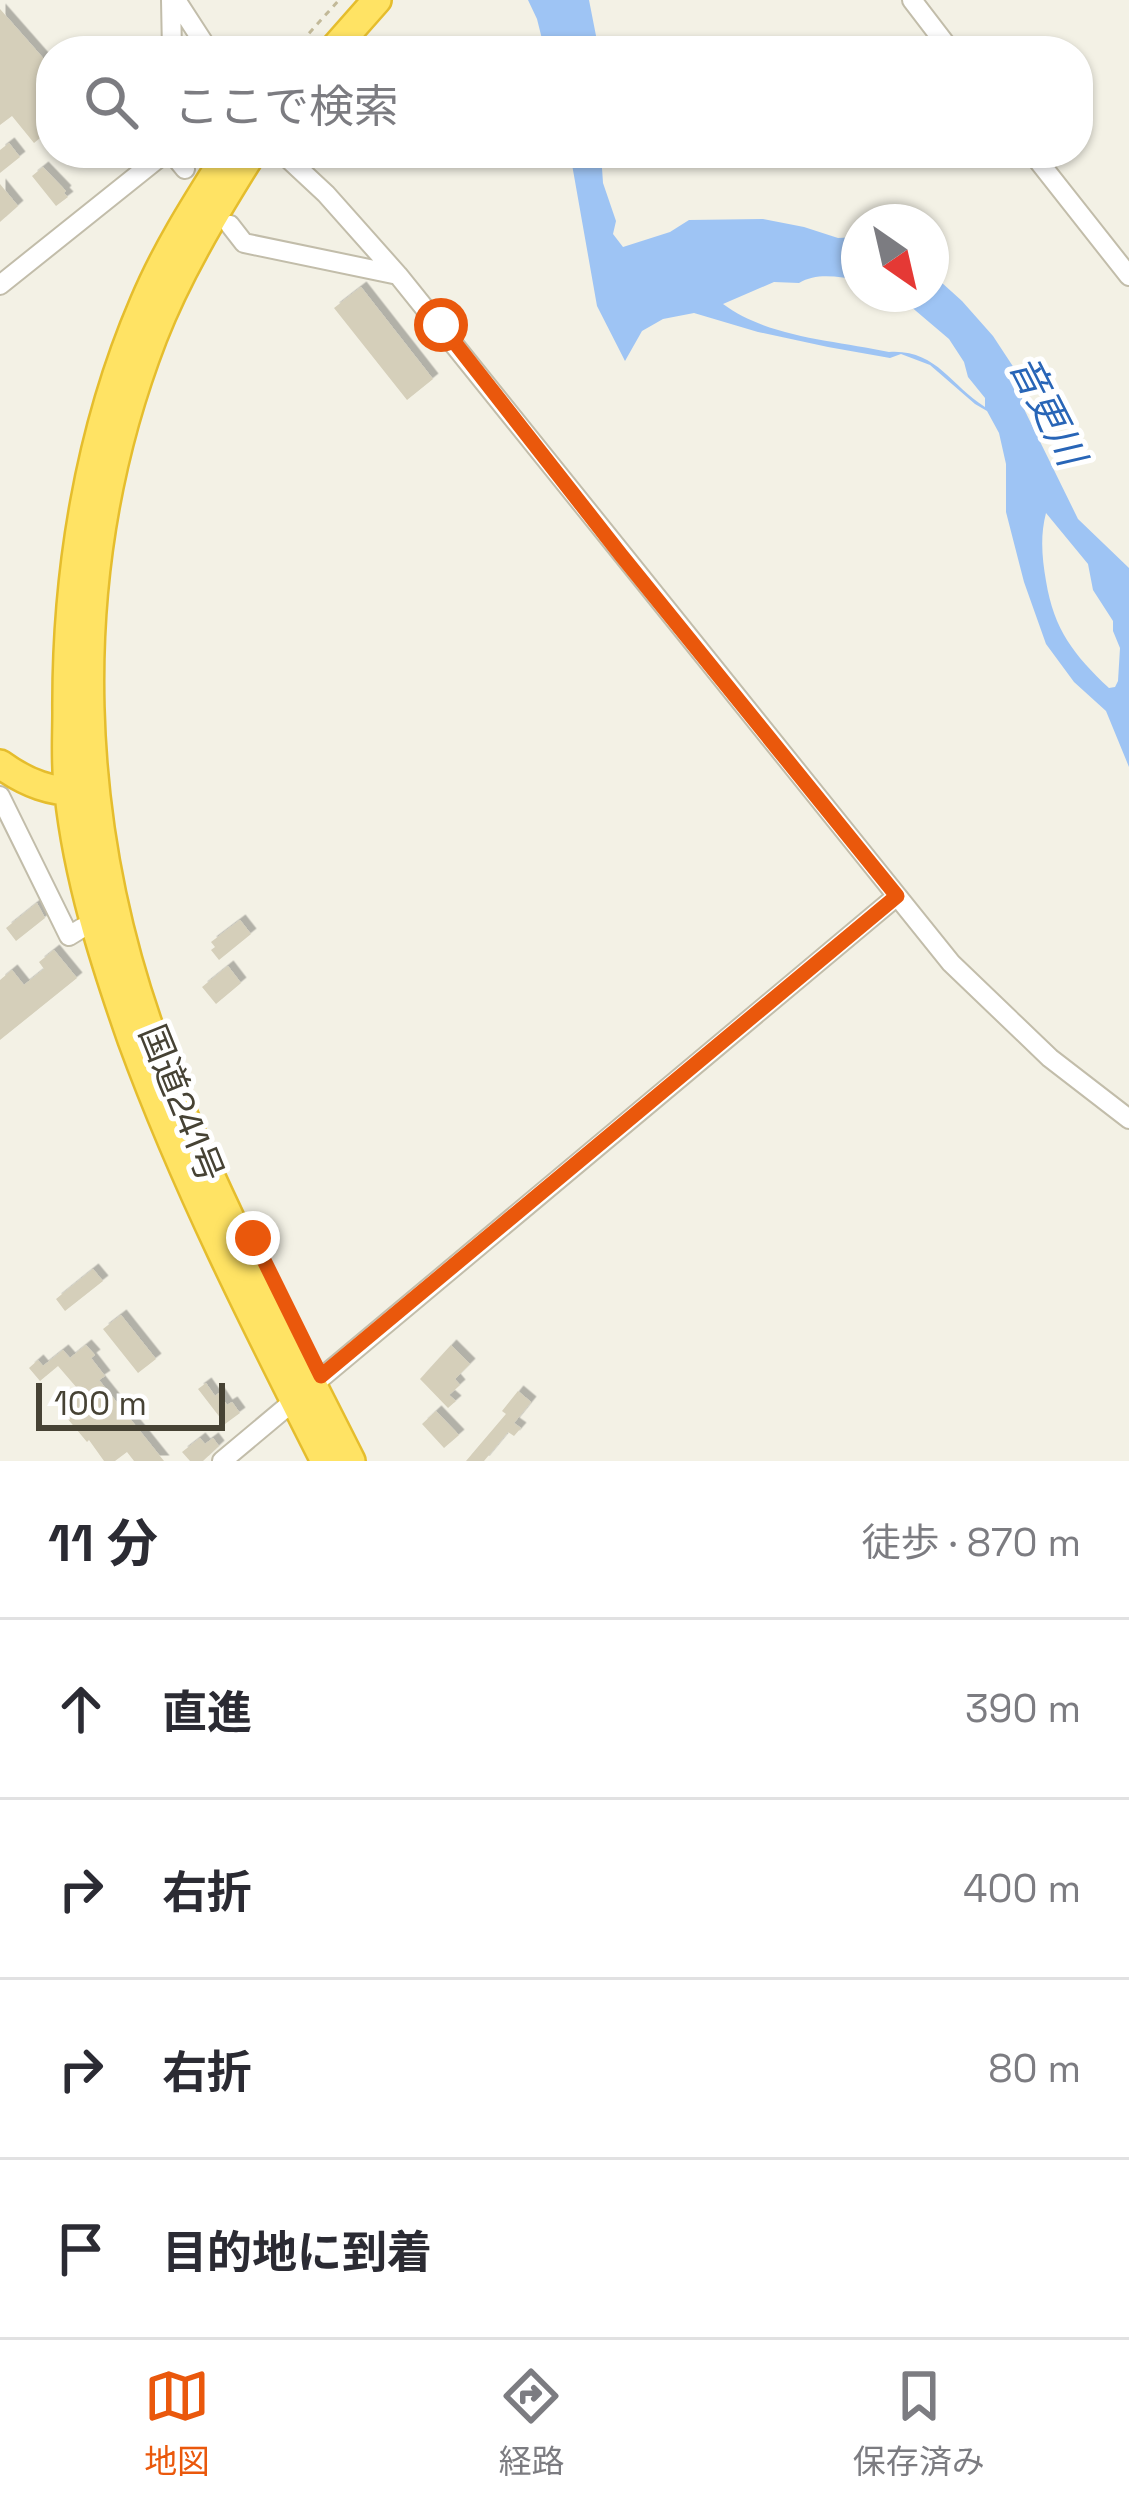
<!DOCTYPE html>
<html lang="ja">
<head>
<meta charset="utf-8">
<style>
  :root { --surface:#fff; --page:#f7f7f7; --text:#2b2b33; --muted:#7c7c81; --line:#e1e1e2; --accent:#ea580c }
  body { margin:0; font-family:"Space Grotesk","Noto Sans JP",sans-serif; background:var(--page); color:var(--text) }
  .compass { position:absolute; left:841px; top:204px; width:108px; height:108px; border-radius:50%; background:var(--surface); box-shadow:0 3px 9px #0004; rotate:146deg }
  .scale { position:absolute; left:36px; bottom:30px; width:189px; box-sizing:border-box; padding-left:12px; border:6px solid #464234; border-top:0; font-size:33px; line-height:42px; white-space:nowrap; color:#464234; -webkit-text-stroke:9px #fff; paint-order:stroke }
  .stop { position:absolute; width:36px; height:36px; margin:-27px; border:9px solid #ea580c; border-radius:50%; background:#fff }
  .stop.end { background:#ea580c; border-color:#fff; box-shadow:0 3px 12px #0008 }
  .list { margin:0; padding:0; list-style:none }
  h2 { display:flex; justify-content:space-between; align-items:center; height:156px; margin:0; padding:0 48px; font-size:51px }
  h2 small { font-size:39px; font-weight:400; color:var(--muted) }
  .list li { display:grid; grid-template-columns:78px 1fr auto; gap:36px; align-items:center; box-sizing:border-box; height:180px; padding:0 48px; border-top:3px solid var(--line) }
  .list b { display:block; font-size:45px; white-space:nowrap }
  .list em { font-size:39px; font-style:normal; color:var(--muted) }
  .icon { flex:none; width:66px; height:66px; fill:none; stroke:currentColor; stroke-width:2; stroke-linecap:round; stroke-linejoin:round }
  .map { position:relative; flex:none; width:1129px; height:1461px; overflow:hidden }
  .search { position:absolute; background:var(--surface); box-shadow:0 3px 9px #0004; left:36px; right:36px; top:36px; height:132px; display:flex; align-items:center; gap:30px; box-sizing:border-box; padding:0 42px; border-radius:48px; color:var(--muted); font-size:45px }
  .sheet { height:876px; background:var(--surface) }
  nav { display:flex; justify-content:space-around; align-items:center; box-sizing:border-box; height:168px; border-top:3px solid var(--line); background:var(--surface); font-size:33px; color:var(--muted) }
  nav a { display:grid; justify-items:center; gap:6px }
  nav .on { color:var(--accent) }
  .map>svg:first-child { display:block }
  .water { fill:#9ec4f4; fill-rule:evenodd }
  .building { fill:#d5cfba; filter:url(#shadow) }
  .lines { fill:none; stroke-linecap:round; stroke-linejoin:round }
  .minor-casing { stroke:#c2bdaa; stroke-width:22 }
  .highway-casing { stroke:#e5bd2d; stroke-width:32 }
  .path { stroke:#c2b998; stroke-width:3; stroke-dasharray:6 6; stroke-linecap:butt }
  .minor { stroke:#fff; stroke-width:18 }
  .highway { stroke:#ffe364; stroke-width:27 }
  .route { stroke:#ea580c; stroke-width:15 }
  .labels { text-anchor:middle; stroke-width:10; stroke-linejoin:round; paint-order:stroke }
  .street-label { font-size:36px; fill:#464234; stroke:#fff }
  .water-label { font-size:39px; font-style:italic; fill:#2865b7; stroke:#fff }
</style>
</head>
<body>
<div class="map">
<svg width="1129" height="1461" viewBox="0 0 1129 1461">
  <defs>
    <filter id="shadow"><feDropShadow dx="5.5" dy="-5.5" stdDeviation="0" flood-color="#0004"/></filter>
  </defs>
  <rect width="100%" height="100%" fill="#f3f1e5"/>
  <path class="water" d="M 528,0 L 589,0 L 599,51 L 545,51 L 537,19 Z
    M 570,153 L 601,153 L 603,183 L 616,221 L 613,234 L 623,247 L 670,232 L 689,220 L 763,219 L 804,227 L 838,238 L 859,237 L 859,280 C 839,277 817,272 799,283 L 774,282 L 723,304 C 769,338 834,340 889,352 C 936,349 950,385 985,407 L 985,398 L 968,377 L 964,362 L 949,339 L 896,294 L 931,294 L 931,273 L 962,301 L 993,336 L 1016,371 L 1025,411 L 1078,519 L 1129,568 L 1129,767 L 1106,711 L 1074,682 L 1046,644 L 1024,582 L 1006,512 L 1006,464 L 999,433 L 987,411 L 975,404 L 930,365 L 901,354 L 890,358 L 828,347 L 758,332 L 694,313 L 663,319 L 642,331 L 625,361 L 597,306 ZM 1046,513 L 1088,564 L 1093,590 L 1113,621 L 1113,631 L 1120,648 L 1118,681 L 1115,687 L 1109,688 C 1074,655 1054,630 1046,581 C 1042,558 1040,536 1046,513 Z"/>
  <path class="building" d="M 0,9 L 51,67 L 51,83 L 46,87 L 50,91 L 42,98 L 51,109 L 51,129 L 34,143 L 12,116 L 0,125 Z
    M 9,143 L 20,157 L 0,173 L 0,150 Z
    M 43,167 L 66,191 L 64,193 L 68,197 L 56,206 L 32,176 Z
    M 0,184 L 18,206 L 0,222 Z
    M 361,287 L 433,379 L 407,400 L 334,308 Z
    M 37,903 L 45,918 L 16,941 L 6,928 Z
    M 240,920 L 251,934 L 219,960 L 211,950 L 215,947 L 211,942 Z
    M 54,950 L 77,978 L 0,1040 L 0,980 L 12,970 L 24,985 L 44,969 L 39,962 Z
    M 228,966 L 241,983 L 216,1004 L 202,987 Z
    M 93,1269 L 103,1281 L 65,1311 L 56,1299 Z
    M 121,1315 L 156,1359 L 138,1373 L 103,1329 Z
    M 86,1345 L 95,1355 L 91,1358 L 105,1376 L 99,1380 L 164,1461 L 134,1461 L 127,1452 L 115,1461 L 104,1461 L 89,1440 L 87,1442 L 62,1412 L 83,1395 L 58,1366 L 40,1381 L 29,1368 L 38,1360 L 43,1366 L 63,1350 L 70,1358 Z
    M 451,1345 L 470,1364 L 455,1379 L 460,1385 L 449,1395 L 456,1401 L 448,1408 L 420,1379 Z
    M 206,1383 L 215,1396 L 219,1393 L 227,1405 L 232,1402 L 240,1413 L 225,1424 L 198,1389 Z
    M 518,1391 L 531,1402 L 514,1423 L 521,1428 L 514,1436 L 508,1432 L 484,1461 L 466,1461 L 506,1414 L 502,1411 Z
    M 436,1411 L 459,1435 L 444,1448 L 422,1424 Z
    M 200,1438 L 205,1444 L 213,1438 L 219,1446 L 203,1461 L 190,1461 L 182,1452 Z"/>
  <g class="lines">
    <defs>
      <path id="minor" d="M 171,0 L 172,51
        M 176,0 L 209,51
        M 912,0 L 951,51
        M 172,153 L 185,169
        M 282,153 L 326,194 L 398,275
        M 1032,153 L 1129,276
        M 230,225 L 244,243 L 398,275 L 951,963 L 1050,1058 L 1129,1119
        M 0,285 L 165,153
        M 0,796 L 69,936 L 82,928
        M 222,1461 L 897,896"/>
      <path id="highway" d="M 332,51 L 377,0
        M 228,153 C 197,202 166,250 144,303 C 89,431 66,574 67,712 C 67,739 65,767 69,794 C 78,878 104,960 132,1040 C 185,1185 255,1323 325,1461
        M 252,153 C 215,212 178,273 153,337 C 61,575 72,839 167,1075 C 220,1207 287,1334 351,1461
        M 0,764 C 26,783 52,793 85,792"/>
    </defs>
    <use href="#minor" class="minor-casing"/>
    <use href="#highway" class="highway-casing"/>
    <path class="path" d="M 293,51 L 339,0"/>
    <use href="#minor" class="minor"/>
    <use href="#highway" class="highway"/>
  </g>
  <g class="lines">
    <path class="route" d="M 253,1238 L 321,1376 L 897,896 L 621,555 L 441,325"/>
  </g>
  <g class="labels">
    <g class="street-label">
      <text transform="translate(182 1103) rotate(68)" y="13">国道241号</text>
    </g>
    <g class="water-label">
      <text transform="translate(1048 410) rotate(63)" y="14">音更川</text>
    </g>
  </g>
</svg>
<svg class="compass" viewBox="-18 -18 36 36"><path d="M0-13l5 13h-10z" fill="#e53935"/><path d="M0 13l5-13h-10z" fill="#7c7c81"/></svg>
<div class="scale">100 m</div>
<div class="stop" style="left:441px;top:325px"></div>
<div class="stop end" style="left:253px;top:1238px"></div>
<div class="search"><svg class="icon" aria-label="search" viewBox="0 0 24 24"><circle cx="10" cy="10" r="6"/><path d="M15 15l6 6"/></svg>ここで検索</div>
</div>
<section class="sheet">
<h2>11 分<small>徒歩 · 870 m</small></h2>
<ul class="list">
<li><svg class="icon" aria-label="ahead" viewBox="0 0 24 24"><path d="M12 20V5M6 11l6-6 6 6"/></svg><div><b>直進</b></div><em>390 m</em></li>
<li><svg class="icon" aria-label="right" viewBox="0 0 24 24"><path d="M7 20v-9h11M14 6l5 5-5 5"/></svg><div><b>右折</b></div><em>400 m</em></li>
<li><svg class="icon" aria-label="right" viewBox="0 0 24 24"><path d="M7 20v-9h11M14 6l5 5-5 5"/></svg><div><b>右折</b></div><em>80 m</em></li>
<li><svg class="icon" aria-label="arrive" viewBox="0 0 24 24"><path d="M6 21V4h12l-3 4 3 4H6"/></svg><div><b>目的地に到着</b></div></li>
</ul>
</section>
<nav>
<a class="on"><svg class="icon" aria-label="map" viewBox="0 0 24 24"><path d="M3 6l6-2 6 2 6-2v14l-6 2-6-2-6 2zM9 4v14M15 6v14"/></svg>地図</a>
<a><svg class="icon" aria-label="directions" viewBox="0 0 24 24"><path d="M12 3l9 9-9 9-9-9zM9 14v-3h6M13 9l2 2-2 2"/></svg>経路</a>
<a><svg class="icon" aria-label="saved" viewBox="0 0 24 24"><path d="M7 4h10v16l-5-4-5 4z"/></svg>保存済み</a>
</nav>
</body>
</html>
